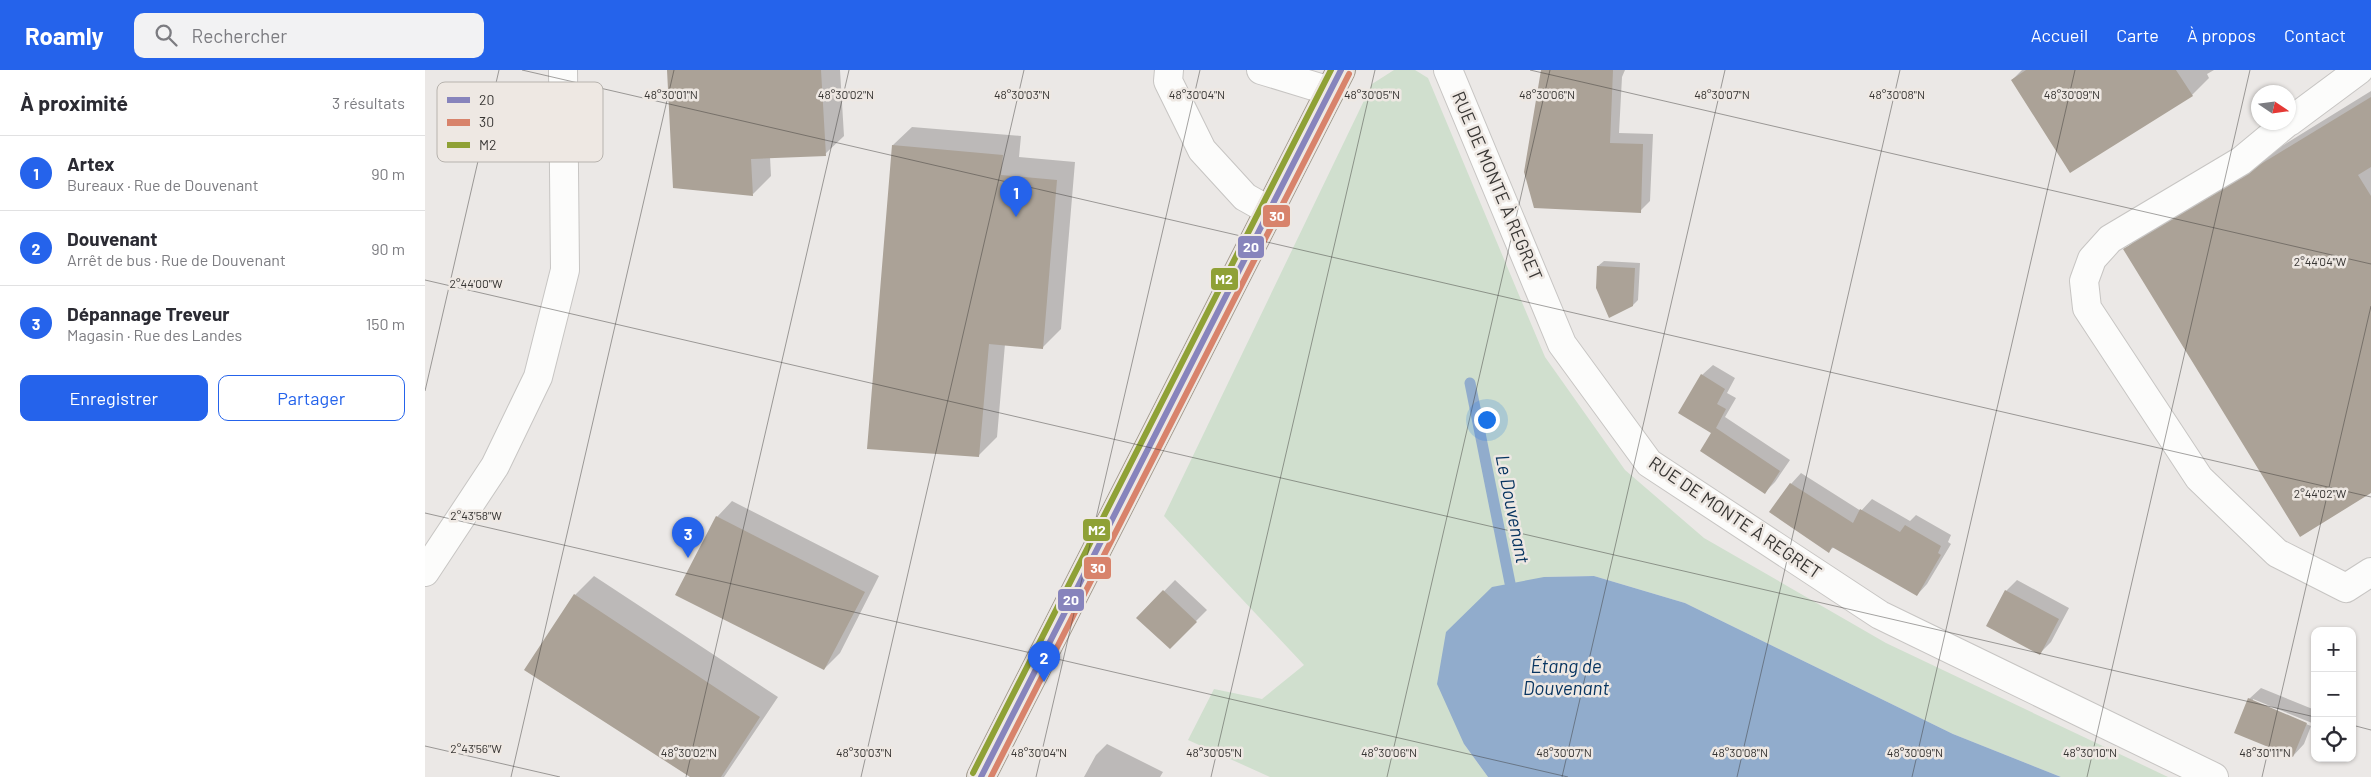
<!DOCTYPE html>
<html lang="fr">
<head>
<meta charset="utf-8">
<style>
  :root { --surface:#fff; --page:#f2f2f3; --text:#2b2b33; --muted:#7c7c81; --line:#e1e1e2; --accent:#2563eb }
  body { margin:0; font-family:Barlow,sans-serif; background:var(--page); color:var(--text) }
  .controls { position:absolute; right:15px; bottom:15px; display:grid; overflow:hidden; border-radius:10px; box-shadow:0 1px 4px #0004 }
  .controls button { width:45px; height:45px; display:grid; place-items:center; padding:0; border:0; border-bottom:1px solid var(--line); background:var(--surface); color:var(--text); font:25px sans-serif }
  .compass { position:absolute; left:1826px; top:15px; width:45px; height:45px; border-radius:50%; background:var(--surface); box-shadow:0 1px 4px #0004; rotate:103deg }
  .you { position:absolute; left:1061px; top:349px; width:18px; height:18px; margin:-12px; border:4px solid #fff; border-radius:50%; background:#1a73e8; box-shadow:0 0 0 8px #1a73e833 }
  .badge { display:grid; place-items:center; width:32px; height:32px; border-radius:50%; background:var(--accent); color:#fff; font-size:16px; font-weight:700 }
  .pin { position:absolute; translate:-50% -41px; filter:drop-shadow(0 1px 2px #0008) }
  .pin::after { content:''; position:absolute; top:26px; width:18px; height:15px; background:inherit; clip-path:polygon(0 0,100% 0,50% 100%) }
  .list { margin:0; padding:0; list-style:none }
  h2 { display:flex; justify-content:space-between; align-items:center; height:65px; margin:0; padding:0 20px; font-size:21px }
  h2 small { font-size:16px; font-weight:400; color:var(--muted) }
  .list li { display:grid; grid-template-columns:32px 1fr auto; gap:15px; align-items:center; box-sizing:border-box; height:75px; padding:0 20px; border-top:1px solid var(--line) }
  .list b { display:block; font-size:19px; white-space:nowrap }
  .list p { margin:0; font-size:16px; white-space:nowrap; color:var(--muted) }
  .list em { font-size:16px; font-style:normal; color:var(--muted) }
  .actions { display:flex; gap:10px; padding:15px 20px }
  .actions a { flex:1; padding:11px 0; border:1px solid var(--accent); border-radius:10px; text-align:center; font-size:18px; color:var(--accent) }
  .actions .main { background:var(--accent); color:#fff }
  .icon { flex:none; width:28px; height:28px; fill:none; stroke:currentColor; stroke-width:2; stroke-linecap:round; stroke-linejoin:round }
  .map { position:relative; flex:none; width:1946px; height:707px; overflow:hidden }
  header { display:flex; align-items:center; gap:30px; box-sizing:border-box; height:70px; padding:0 25px; background:var(--accent); color:#fff }
  header strong { font-size:24px }
  nav { display:flex; gap:28px; margin-inline-start:auto; font-size:18px }
  .search { width:350px; height:45px; background:var(--page); display:flex; align-items:center; gap:12px; box-sizing:border-box; padding:0 18px; border-radius:10px; color:var(--muted); font-size:19px }
  main { display:flex }
  aside { flex:1; background:var(--surface) }
  .map>svg:first-child { display:block }
  .green { fill:#d0dfce }
  .water { fill:#91accc }
  .shadow { fill:#0003 }
  .lines { fill:none; stroke-linecap:round; stroke-linejoin:round }
  .stream { stroke:#91accc; stroke-width:11 }
  .building { fill:#aba297 }
  .minor-casing { stroke:#c7c5c3; stroke-width:30 }
  .major-casing { stroke:#a39b8f; stroke-width:30 }
  .minor { stroke:#fcfcfb; stroke-width:28 }
  .major { stroke:#e2dfd8; stroke-width:28 }
  .bus-1-casing { stroke:#eee8e3; stroke-width:10 }
  .bus-2-casing { stroke:#eee8e3; stroke-width:10 }
  .bus-3-casing { stroke:#eee8e3; stroke-width:10 }
  .bus-1 { stroke:#8784bc; stroke-width:6 }
  .bus-2 { stroke:#d8836b; stroke-width:6 }
  .bus-3 { stroke:#8fa136; stroke-width:6 }
  .ticks { fill:none; stroke:#383634; stroke-width:1; stroke-opacity:0.45 }
  .labels { text-anchor:middle; stroke-width:5; stroke-linejoin:round; paint-order:stroke }
  .street-label { font-size:18px; fill:#383634; stroke:#eee8e3 }
  .water-label { font-size:19px; font-style:italic; fill:#083561; stroke:#eee8e3 }
  .key { fill:#eee8e3; stroke:#b7b3ae; stroke-width:1 }
  .key-label { font-size:14px; fill:#383634 }
  .ticks-label { font-size:12px; text-anchor:middle; fill:#383634; stroke:#eee8e3; stroke-width:5; stroke-linejoin:round; paint-order:stroke }
  .line-badge { stroke:#eee8e3; stroke-width:2 }
  .badge-label { font-size:14px; text-anchor:middle; font-weight:bold; fill:#fff }
</style>
</head>
<body>
<header>
<strong>Roamly</strong>
<div class="search"><svg class="icon" aria-label="search" viewBox="0 0 24 24"><circle cx="10" cy="10" r="6"/><path d="M15 15l6 6"/></svg>Rechercher</div>
<nav><a>Accueil</a><a>Carte</a><a>À propos</a><a>Contact</a></nav>
</header>
<main>
<aside>
<h2>À proximité<small>3 résultats</small></h2>
<ul class="list">
<li><span class="badge">1</span><div><b>Artex</b><p>Bureaux · Rue de Douvenant</p></div><em>90 m</em></li>
<li><span class="badge">2</span><div><b>Douvenant</b><p>Arrêt de bus · Rue de Douvenant</p></div><em>90 m</em></li>
<li><span class="badge">3</span><div><b>Dépannage Treveur</b><p>Magasin · Rue des Landes</p></div><em>150 m</em></li>
</ul>
<div class="actions"><a class="main">Enregistrer</a><a>Partager</a></div>
</aside>
<div class="map">
<svg width="1946" height="707" viewBox="0 0 1946 707">
  <rect width="100%" height="100%" fill="#ebe8e6"/>
  <path class="green" d="M 969,0 L 990,0 L 1003,8 L 1120,287 L 1200,400 L 1279,468 L 1461,573 L 1743,707 L 1636,707 L 1528,664 L 1260,533 L 1169,506 L 1119,507 L 1039,674 L 1063,707 L 845,707 L 763,670 L 789,619 L 837,629 L 879,595 L 739,446 L 947,14 Z"/>
  <path class="water" d="M 1169,506 L 1260,533 L 1528,664 L 1636,707 L 1063,707 L 1039,674 L 1012,614 L 1021,562 L 1067,517 L 1119,507 Z"/>
  <path class="shadow" d="M 243,0 L 415,0 L 419,66 L 400,84 L 345,87 L 346,106 L 328,124 Z
    M 1138,0 L 1200,0 L 1197,7 L 1194,63 L 1228,64 L 1225,131 L 1215,141 Z
    M 1597,0 L 1789,0 L 1782,4 L 1784,8 L 1767,25 L 1587,10 Z
    M 1946,21 L 1946,421 L 1700,180 L 1719,161 L 1844,86 L 1857,76 Z
    M 487,57 L 596,66 L 594,87 L 650,92 L 636,259 L 618,277 L 580,274 L 572,367 L 553,386 L 468,75 Z
    M 1179,191 L 1215,193 L 1213,230 L 1208,235 L 1173,196 Z
    M 1288,295 L 1310,308 L 1302,323 L 1311,328 L 1300,347 L 1365,390 L 1350,412 L 1339,423 L 1288,363 L 1277,305 Z
    M 1376,403 L 1436,441 L 1447,429 L 1485,451 L 1491,445 L 1526,465 L 1523,472 L 1526,474 L 1502,514 L 1492,525 L 1409,477 L 1404,481 L 1366,414 Z
    M 307,431 L 454,506 L 415,583 L 399,599 L 292,447 Z
    M 169,506 L 353,627 L 299,707 L 267,707 L 150,525 Z
    M 750,510 L 782,540 L 745,577 L 713,548 Z
    M 1592,510 L 1644,538 L 1626,572 L 1615,583 L 1581,521 Z
    M 1836,618 L 1890,640 L 1887,653 L 1828,629 L 1828,632 L 1886,656 L 1879,674 L 1868,686 L 1824,629 Z
    M 682,674 L 738,702 L 735,707 L 659,707 L 671,685 Z"/>
  <g class="lines">
    <path class="stream" d="M 1045,313 L 1085,513"/>
  </g>
  <path class="building" d="M 242,0 L 396,0 L 401,86 L 326,89 L 328,126 L 248,118 Z
    M 1116,0 L 1188,0 L 1185,73 L 1218,74 L 1216,143 L 1109,138 L 1099,102 Z
    M 1601,0 L 1751,0 L 1768,26 L 1645,103 L 1586,10 Z
    M 1946,27 L 1946,97 L 1933,105 L 1946,126 L 1946,423 L 1875,467 L 1698,179 L 1824,104 L 1836,94 Z
    M 467,75 L 578,85 L 576,105 L 632,110 L 618,279 L 564,274 L 554,387 L 442,379 Z
    M 1172,196 L 1210,198 L 1208,236 L 1184,248 L 1171,218 Z
    M 1276,304 L 1300,319 L 1292,334 L 1301,339 L 1291,358 L 1355,401 L 1340,424 L 1275,381 L 1286,363 L 1253,343 Z
    M 1365,413 L 1428,453 L 1435,439 L 1475,462 L 1480,455 L 1516,476 L 1513,483 L 1516,485 L 1492,526 L 1407,477 L 1404,483 L 1344,442 Z
    M 291,446 L 440,522 L 399,600 L 250,525 Z
    M 738,520 L 772,552 L 745,579 L 711,548 Z
    M 1580,520 L 1634,549 L 1615,585 L 1561,556 Z
    M 149,524 L 335,647 L 296,707 L 265,707 L 99,600 Z
    M 1823,628 L 1882,653 L 1868,687 L 1809,663 Z"/>
  <g class="lines">
    <defs>
      <path id="minor" d="M 744,0 L 743,11 L 777,80 L 820,127 L 845,141
        M 836,0 L 905,21
        M 1023,0 L 1137,274 L 1224,393 L 1455,545 L 1789,707
        M 1863,52 L 1816,91 L 1685,169 L 1667,189 L 1659,211 L 1662,238 L 1774,408 L 1852,483 L 1921,518 L 1946,502
        M 1864,52 L 1934,0
        M 0,502 L 70,396 L 113,307 L 140,200 L 138,0"/>
      <path id="major" d="M 556,707 L 916,0"/>
    </defs>
    <use href="#minor" class="minor-casing"/>
    <use href="#major" class="major-casing"/>
    <use href="#minor" class="minor"/>
    <use href="#major" class="major"/>
    <defs>
      <path id="bus-1" d="M 556,707 L 916,0"/>
      <path id="bus-2" d="M 566,707 L 924,4"/>
      <path id="bus-3" d="M 548,703 L 906,0"/>
    </defs>
    <use href="#bus-1" class="bus-1-casing"/>
    <use href="#bus-2" class="bus-2-casing"/>
    <use href="#bus-3" class="bus-3-casing"/>
    <use href="#bus-1" class="bus-1"/>
    <use href="#bus-2" class="bus-2"/>
    <use href="#bus-3" class="bus-3"/>
  </g>
  <path class="ticks" d="M 97,0 L 1946,427M 1105,0 L 1946,194M 0,210 L 1890,647M 0,321 L 74,0M 0,443 L 1143,707M 1927,655 L 1946,660M 0,676 L 135,707M 86,707 L 249,0M 261,707 L 424,0M 436,707 L 599,0M 611,707 L 775,0M 786,707 L 950,0M 962,707 L 1125,0M 1137,707 L 1300,0M 1312,707 L 1475,0M 1487,707 L 1650,0M 1662,707 L 1825,0M 1837,707 L 1946,236"/>
  <g class="labels">
    <g class="street-label">
      <text transform="translate(1072 116) rotate(67)" y="6">RUE DE MONTE À REGRET</text>
      <text transform="translate(1310 448) rotate(34)" y="6">RUE DE MONTE À REGRET</text>
    </g>
    <g class="water-label">
      <text transform="translate(1088 439) rotate(79)" y="7">Le Douvenant</text>
      <text x="1141" y="603">Étang de<tspan x="1141" dy="22">Douvenant</tspan></text>
    </g>
  </g>
  <rect x="12" y="12" width="166" height="80" rx="8" class="key"/>
  <rect x="22" y="27" width="23" height="6" fill="#8784bc"/>
  <rect x="22" y="49" width="23" height="7" fill="#d8836b"/>
  <rect x="22" y="72" width="23" height="6" fill="#8fa136"/>
  <g class="key-label">
    <text x="54" y="35">20</text>
    <text x="54" y="57">30</text>
    <text x="54" y="80">M2</text>
  </g>
  <g class="ticks-label">
    <text x="246" y="29">48°30'01"N</text>
    <text x="421" y="29">48°30'02"N</text>
    <text x="597" y="29">48°30'03"N</text>
    <text x="772" y="29">48°30'04"N</text>
    <text x="947" y="29">48°30'05"N</text>
    <text x="1122" y="29">48°30'06"N</text>
    <text x="1297" y="29">48°30'07"N</text>
    <text x="1472" y="29">48°30'08"N</text>
    <text x="1647" y="29">48°30'09"N</text>
    <text x="1895" y="196">2°44'04"W</text>
    <text x="51" y="218">2°44'00"W</text>
    <text x="1895" y="428">2°44'02"W</text>
    <text x="51" y="450">2°43'58"W</text>
    <text x="51" y="683">2°43'56"W</text>
    <text x="264" y="687">48°30'02"N</text>
    <text x="439" y="687">48°30'03"N</text>
    <text x="614" y="687">48°30'04"N</text>
    <text x="789" y="687">48°30'05"N</text>
    <text x="964" y="687">48°30'06"N</text>
    <text x="1139" y="687">48°30'07"N</text>
    <text x="1315" y="687">48°30'08"N</text>
    <text x="1490" y="687">48°30'09"N</text>
    <text x="1665" y="687">48°30'10"N</text>
    <text x="1840" y="687">48°30'11"N</text>
  </g>
  <g class="line-badge">
    <rect x="837" y="134" width="29" height="24" rx="5" fill="#d8836b"/>
    <rect x="812" y="165" width="28" height="24" rx="5" fill="#8784bc"/>
    <rect x="785" y="197" width="29" height="24" rx="5" fill="#8fa136"/>
    <rect x="657" y="448" width="29" height="24" rx="5" fill="#8fa136"/>
    <rect x="658" y="486" width="29" height="24" rx="5" fill="#d8836b"/>
    <rect x="632" y="518" width="28" height="24" rx="5" fill="#8784bc"/>
  </g>
  <g class="badge-label">
    <text x="852" y="151">30</text>
    <text x="826" y="182">20</text>
    <text x="799" y="214">M2</text>
    <text x="672" y="465">M2</text>
    <text x="673" y="503">30</text>
    <text x="646" y="535">20</text>
  </g>
</svg>
<div class="controls">
<button>+</button>
<button>−</button>
<button><svg class="icon" aria-label="locate" viewBox="0 0 24 24"><circle cx="12" cy="12" r="6"/><path d="M12 2v4M12 18v4M2 12h4M18 12h4"/></svg></button>
</div>
<svg class="compass" viewBox="-18 -18 36 36"><path d="M0-13l5 13h-10z" fill="#e53935"/><path d="M0 13l5-13h-10z" fill="#7c7c81"/></svg>
<div class="you"></div>
<div class="pin badge" style="left:591px;top:147px">1</div>
<div class="pin badge" style="left:619px;top:612px">2</div>
<div class="pin badge" style="left:263px;top:488px">3</div>
</div>
</main>
</body>
</html>
